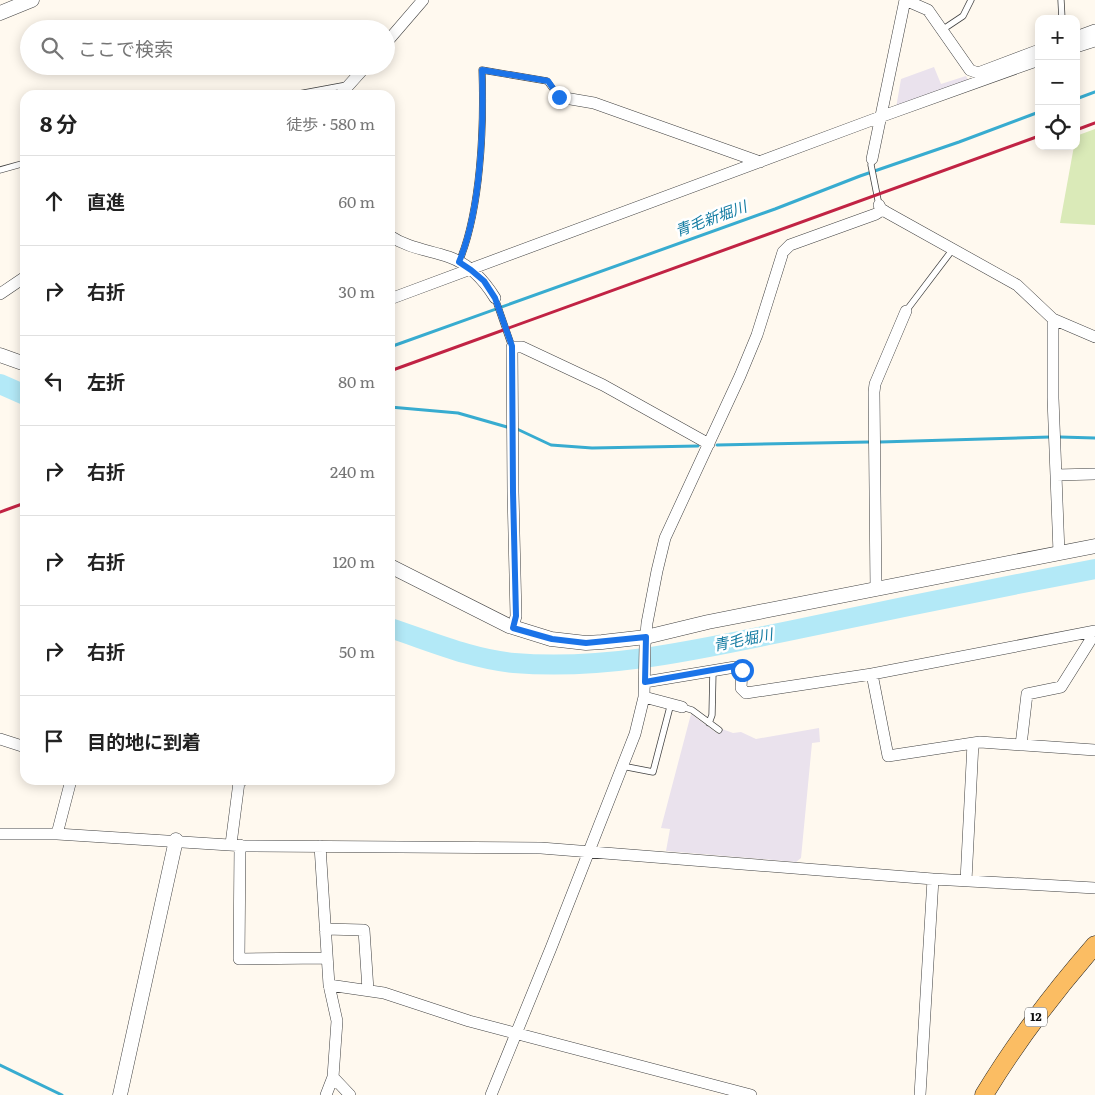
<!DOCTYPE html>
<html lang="ja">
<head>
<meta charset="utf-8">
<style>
  :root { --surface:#fff; --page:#f2f2f2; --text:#222; --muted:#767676; --line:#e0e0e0 }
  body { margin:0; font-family:Literata,"Noto Sans JP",serif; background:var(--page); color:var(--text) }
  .controls { position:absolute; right:15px; top:15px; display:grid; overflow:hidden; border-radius:10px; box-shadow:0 2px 12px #0003 }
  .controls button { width:45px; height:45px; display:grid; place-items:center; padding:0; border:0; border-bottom:1px solid var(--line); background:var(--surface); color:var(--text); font:25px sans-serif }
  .stop { position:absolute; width:15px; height:15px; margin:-11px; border:4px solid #1a73e8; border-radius:50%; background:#fff }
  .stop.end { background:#1a73e8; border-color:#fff; box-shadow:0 1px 5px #0008 }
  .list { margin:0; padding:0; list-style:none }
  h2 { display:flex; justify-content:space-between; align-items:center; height:65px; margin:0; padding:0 20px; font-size:21px }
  h2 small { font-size:16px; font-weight:400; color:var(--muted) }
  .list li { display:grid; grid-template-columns:32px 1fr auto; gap:15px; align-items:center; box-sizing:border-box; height:90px; padding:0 20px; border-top:1px solid var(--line) }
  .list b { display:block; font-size:19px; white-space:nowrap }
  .list em { font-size:16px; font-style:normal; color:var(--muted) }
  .icon { flex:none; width:28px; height:28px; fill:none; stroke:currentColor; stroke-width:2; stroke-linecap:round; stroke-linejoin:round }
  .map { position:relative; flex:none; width:1095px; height:1095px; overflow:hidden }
  .search { position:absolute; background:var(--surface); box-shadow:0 2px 12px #0003; left:20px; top:20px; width:375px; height:55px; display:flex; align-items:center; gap:12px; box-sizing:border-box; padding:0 18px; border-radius:28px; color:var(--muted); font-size:19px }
  .panel { position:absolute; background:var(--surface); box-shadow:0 2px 12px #0003; left:20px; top:90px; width:375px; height:695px; border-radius:15px }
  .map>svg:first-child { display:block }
  .industrial { fill:#eae2ed }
  .green { fill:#daeab8 }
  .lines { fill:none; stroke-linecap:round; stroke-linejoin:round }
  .stream { stroke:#38acd0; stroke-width:3 }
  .river { stroke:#b3e9f7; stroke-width:20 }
  .service-casing { stroke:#414141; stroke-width:7 }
  .minor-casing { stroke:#414141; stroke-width:12 }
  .tertiary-casing { stroke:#414141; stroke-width:15 }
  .primary-casing { stroke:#1f1f1f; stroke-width:19 }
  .service { stroke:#fff; stroke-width:5.5 }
  .minor { stroke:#fff; stroke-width:11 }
  .tertiary { stroke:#fff; stroke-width:14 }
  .primary { stroke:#fbbd63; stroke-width:18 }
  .rail { stroke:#c12344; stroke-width:3 }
  .route { stroke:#1a73e8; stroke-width:6 }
  .labels { text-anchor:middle; stroke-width:5; stroke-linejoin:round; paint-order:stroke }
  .shield { fill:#fff; stroke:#565656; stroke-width:1 }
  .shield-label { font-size:12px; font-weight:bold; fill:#0e0e0e }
  .water-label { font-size:15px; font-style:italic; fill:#147ca2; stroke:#fff }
</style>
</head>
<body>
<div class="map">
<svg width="1095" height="1095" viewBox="0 0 1095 1095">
  <rect width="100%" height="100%" fill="#fff9ef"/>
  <path class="industrial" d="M 934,67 L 941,84 L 966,76 L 969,82 L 896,108 L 901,79 Z
    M 691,714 L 718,734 L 722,729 L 733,733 L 741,732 L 756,739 L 819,728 L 820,742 L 812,743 L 801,858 L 796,862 L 666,851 L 670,829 L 661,828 Z"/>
  <path class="green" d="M 1095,129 L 1095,225 L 1060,223 L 1074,146 L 1076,146 L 1076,136 Z"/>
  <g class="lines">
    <path class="stream" d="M 1076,99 L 1095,92
      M 390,347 L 775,209 L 860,176 L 959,142 L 1039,112
      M 390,407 L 458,413 L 507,427
      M 517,429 L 551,445 L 592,448 L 698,446
      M 1060,437 L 1095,438
      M 880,442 L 1050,437
      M 717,445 L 869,442
      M 0,1065 L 62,1095"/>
    <path class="river" d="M 0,384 L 25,395
      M 390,628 C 430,641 471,659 514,663 C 610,671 704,648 798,629 C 897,608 996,588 1095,569"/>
    <defs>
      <path id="service" d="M 1061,0 L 1062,19
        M 942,30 L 963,16 L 971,0
        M 293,95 L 347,85
        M 872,159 L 871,165 L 879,205
        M 0,170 L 25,163
        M 459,262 C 481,210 484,126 482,70 L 547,81 L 559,97
        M 495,298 L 512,347
        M 906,311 L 953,249
        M 682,707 L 692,710 L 719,730
        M 709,723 L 712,715 L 713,671
        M 622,766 L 653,772 L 671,703"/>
      <path id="minor" d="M 905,0 L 928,10 L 970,70 L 978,73 L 1039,50
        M 1076,37 L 1095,30
        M 386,43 L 423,0
        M 1076,47 L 1095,41
        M 340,95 L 366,66
        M 559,97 L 594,103 L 760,162
        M 872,159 L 905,0
        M 879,205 L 881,209 L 886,212 L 1017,285 L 1053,319 L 1095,337
        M 390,236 C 408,248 428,250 449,257 C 469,264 484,280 495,298
        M 0,294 L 25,277
        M 390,299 L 880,117 L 1039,60
        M 1053,319 L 1053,398 L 1059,553
        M 1056,475 L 1095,474
        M 876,590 L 874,392 L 875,384 L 906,311
        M 513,628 L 516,616 L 513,492 L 512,347 L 522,347 L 603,385 L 709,444
        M 872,674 L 888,756 L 980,742 L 1095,750
        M 645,682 L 735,667 L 741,667 L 742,670 L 741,688 L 746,693 L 872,674 L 1095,631
        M 644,697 L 682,707
        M 0,739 L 25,747
        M 1021,745 L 1027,694 L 1061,687 L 1095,633
        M 0,834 L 57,834 L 245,846 L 541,848 L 933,879 L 1095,888
        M 57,834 L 71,780
        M 231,844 L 239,782 L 243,780
        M 240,845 L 239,959 L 327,958
        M 320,846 L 329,985 L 384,993 L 469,1021 L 751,1095
        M 966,881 L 973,743
        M 325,929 L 364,930 L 368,990
        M 333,1077 L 350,1095
        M 326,1095 L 333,1077 L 337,1021 L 329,985
        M 491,1095 L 551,948 L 635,734 L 644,697 L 645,645 L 647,623 L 657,571 L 665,538 L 740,376 L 757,335 L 783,252 L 790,245 L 876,214 L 882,210
        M 920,1095 L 933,879"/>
      <path id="tertiary" d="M 0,13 L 32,0
        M 0,355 L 25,364
        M 390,566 L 509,626 L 551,639 L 586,643 L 602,642 L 646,637 L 708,622 L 1095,546
        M 120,1095 L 176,840"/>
      <path id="primary" d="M 984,1095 C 1016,1042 1054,992 1095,945"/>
    </defs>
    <use href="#service" class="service-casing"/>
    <use href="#minor" class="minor-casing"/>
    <use href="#tertiary" class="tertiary-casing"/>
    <use href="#primary" class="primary-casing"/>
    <use href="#service" class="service"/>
    <use href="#minor" class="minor"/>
    <use href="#tertiary" class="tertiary"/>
    <use href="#primary" class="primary"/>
    <path class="rail" d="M 1076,130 L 1095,123
      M 390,371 L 1039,136
      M 0,512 L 25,503"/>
  </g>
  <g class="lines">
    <path class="route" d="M 559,97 L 548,81 L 482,70 C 484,126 481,210 459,262 L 471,270 L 484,281 L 495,298 L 512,346 L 513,492 L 516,616 L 513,628 L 552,639 L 586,643 L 646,637 L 645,682 L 735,666 L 741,667 L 742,670"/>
  </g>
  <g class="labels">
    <rect class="shield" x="1025" y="1007.5" width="22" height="19" rx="4"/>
    <g class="shield-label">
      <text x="1036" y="1021">12</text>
    </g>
    <g class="water-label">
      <text transform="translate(711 219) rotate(-20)" y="5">青毛新堀川</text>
      <text transform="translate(743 640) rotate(-11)" y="5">青毛堀川</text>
    </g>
  </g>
</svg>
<div class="controls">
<button>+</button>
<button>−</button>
<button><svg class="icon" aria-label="locate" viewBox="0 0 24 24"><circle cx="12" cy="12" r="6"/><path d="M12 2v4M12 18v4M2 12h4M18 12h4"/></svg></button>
</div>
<div class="stop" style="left:742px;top:670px"></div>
<div class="stop end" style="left:559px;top:97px"></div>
<div class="search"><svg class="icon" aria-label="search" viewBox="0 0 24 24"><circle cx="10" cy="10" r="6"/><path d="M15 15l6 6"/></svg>ここで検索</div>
<section class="panel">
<h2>8 分<small>徒歩 · 580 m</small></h2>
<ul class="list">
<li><svg class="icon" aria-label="ahead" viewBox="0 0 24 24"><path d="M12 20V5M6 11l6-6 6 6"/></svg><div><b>直進</b></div><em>60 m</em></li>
<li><svg class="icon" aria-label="right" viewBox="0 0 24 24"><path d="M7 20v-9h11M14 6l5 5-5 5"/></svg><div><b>右折</b></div><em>30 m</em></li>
<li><svg class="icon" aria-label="left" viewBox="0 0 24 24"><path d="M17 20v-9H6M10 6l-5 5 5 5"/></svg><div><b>左折</b></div><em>80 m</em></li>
<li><svg class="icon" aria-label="right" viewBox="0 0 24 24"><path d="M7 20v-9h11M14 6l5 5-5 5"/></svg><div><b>右折</b></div><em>240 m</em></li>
<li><svg class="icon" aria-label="right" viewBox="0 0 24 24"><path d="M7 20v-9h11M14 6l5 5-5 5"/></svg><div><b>右折</b></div><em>120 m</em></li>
<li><svg class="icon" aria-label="right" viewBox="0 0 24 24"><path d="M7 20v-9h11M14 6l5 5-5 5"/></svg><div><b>右折</b></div><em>50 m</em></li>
<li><svg class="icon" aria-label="arrive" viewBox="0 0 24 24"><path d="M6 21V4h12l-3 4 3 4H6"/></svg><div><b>目的地に到着</b></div></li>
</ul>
</section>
</div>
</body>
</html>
